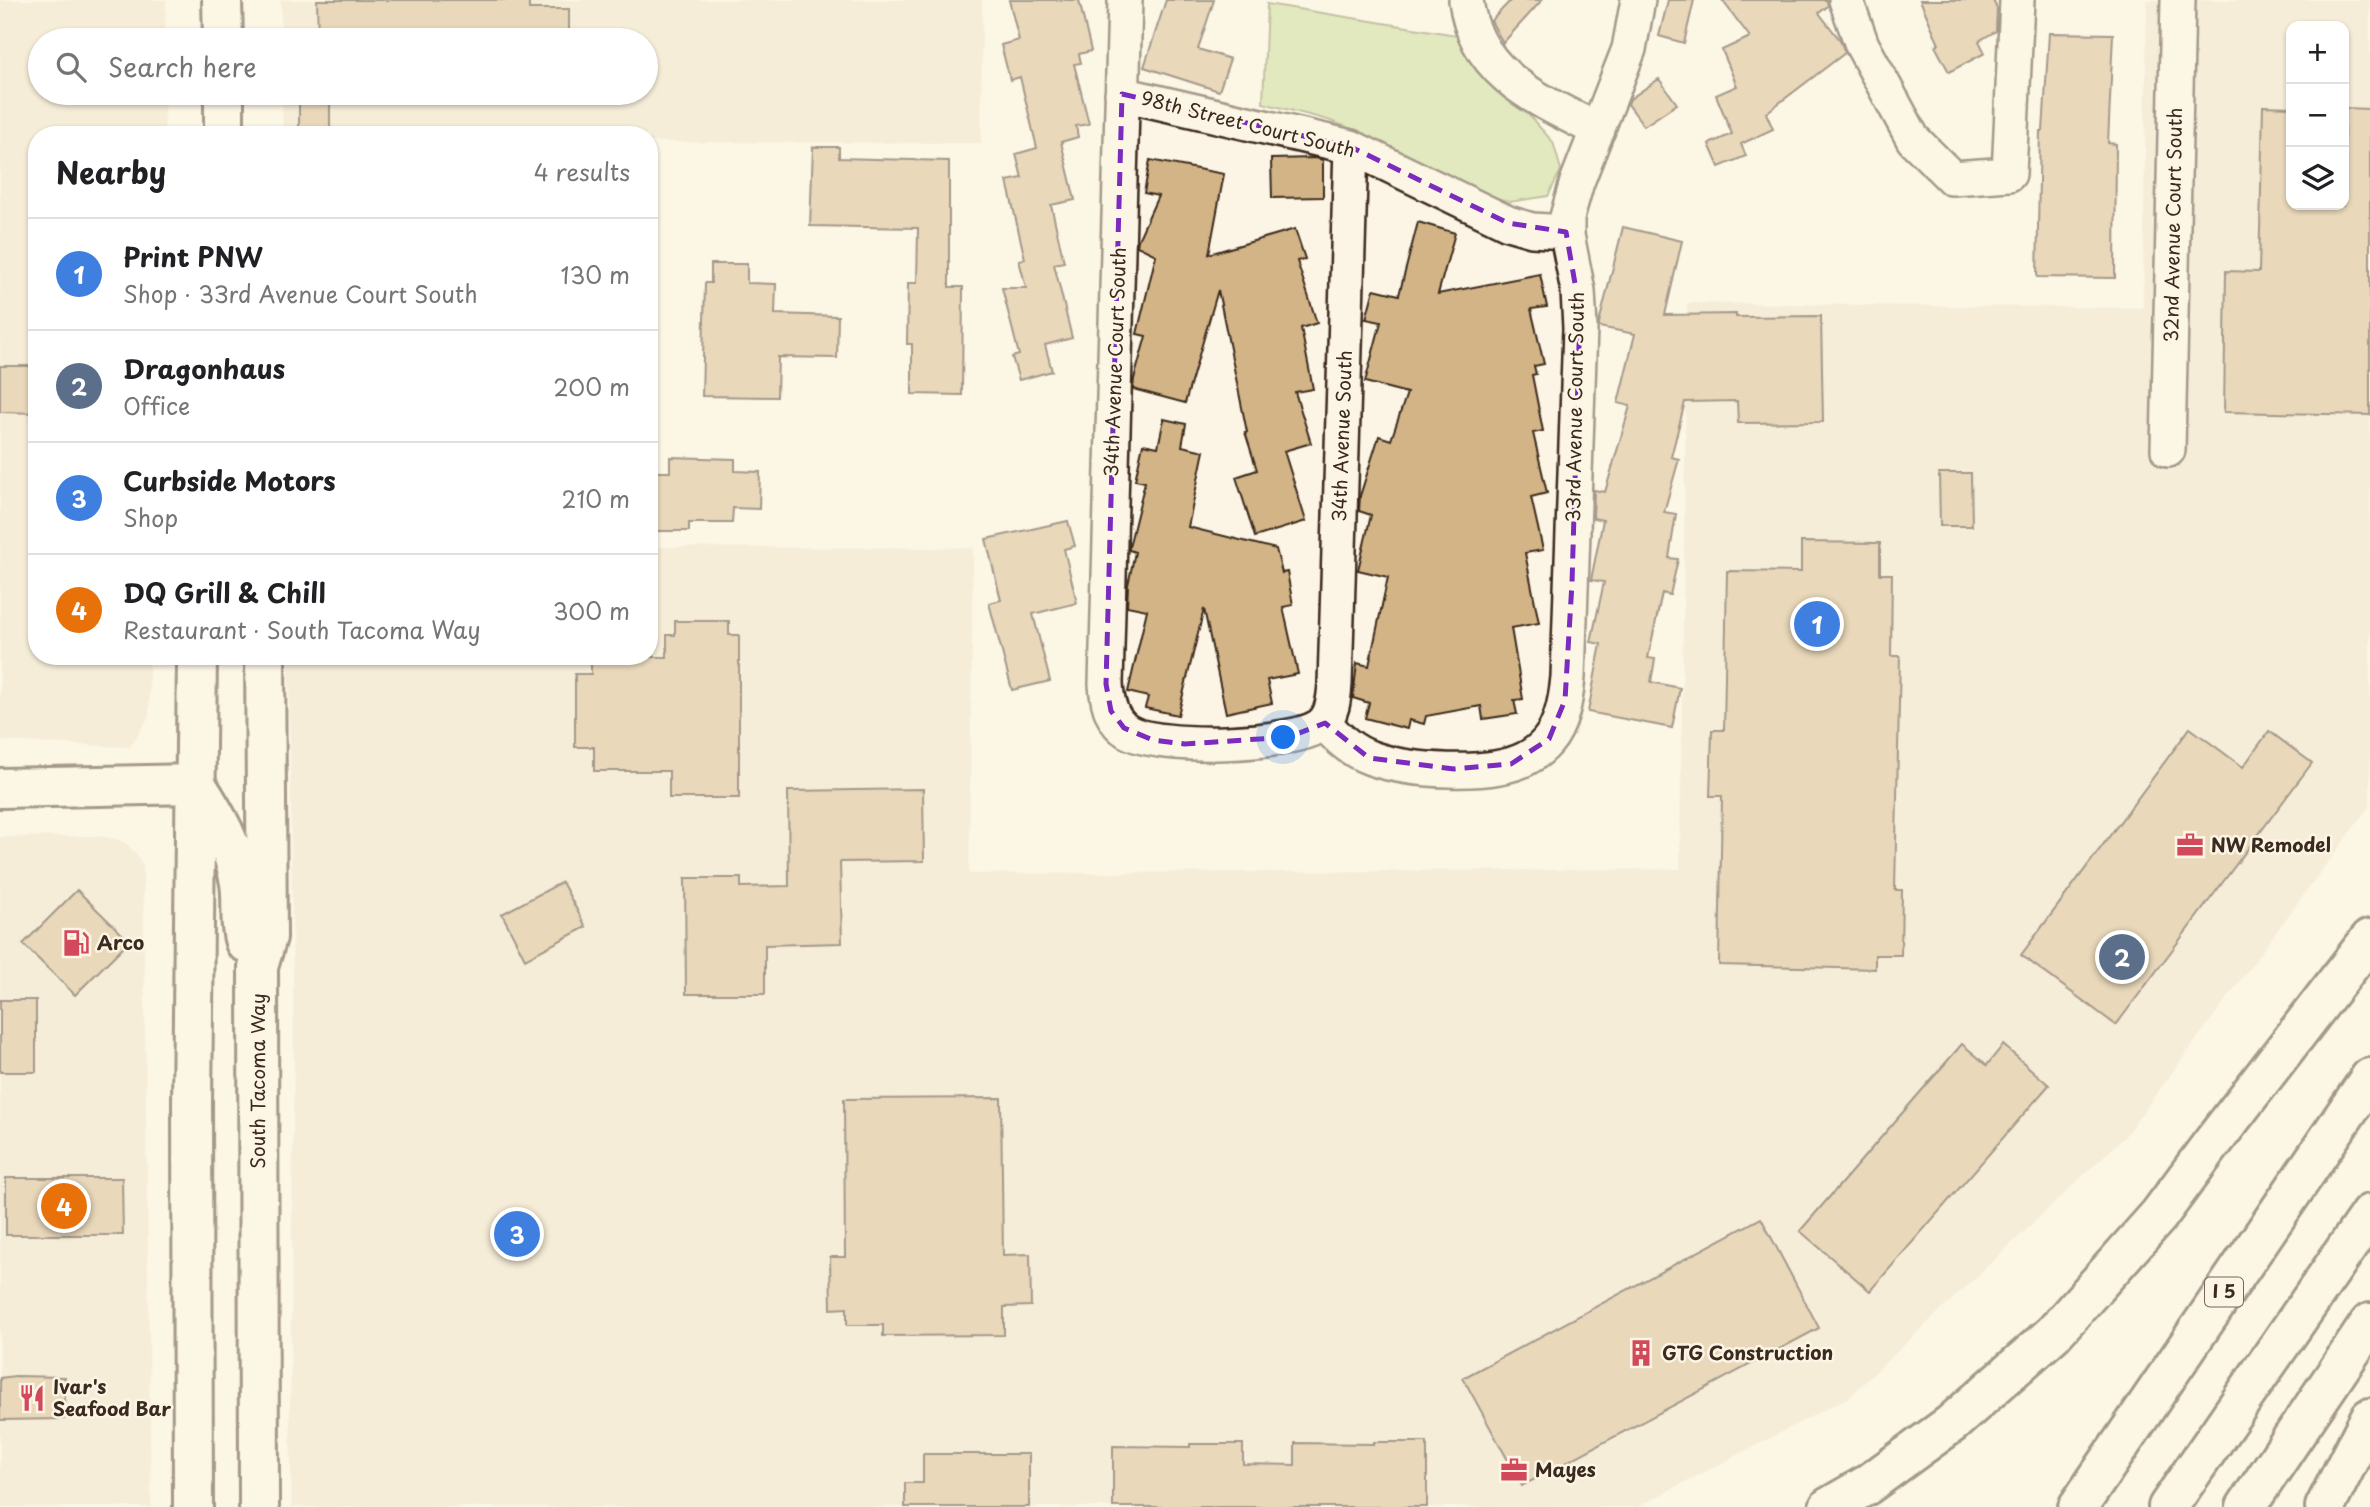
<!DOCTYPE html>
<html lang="en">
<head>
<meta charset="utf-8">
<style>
  :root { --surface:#fff; --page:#f6f6f6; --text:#202124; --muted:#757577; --line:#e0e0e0; --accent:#111827 }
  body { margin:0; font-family:"Playpen Sans",sans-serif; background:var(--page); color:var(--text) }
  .controls { position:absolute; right:21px; top:21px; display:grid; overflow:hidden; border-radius:14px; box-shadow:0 2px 5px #0004 }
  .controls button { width:63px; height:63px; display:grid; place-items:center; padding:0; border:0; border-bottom:2px solid var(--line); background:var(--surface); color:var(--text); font:35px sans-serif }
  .you { position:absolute; left:1284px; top:738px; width:24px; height:24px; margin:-18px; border:5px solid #fff; border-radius:50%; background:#1a73e8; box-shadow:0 0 0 10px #1a73e833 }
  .badge { display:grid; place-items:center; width:46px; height:46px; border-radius:50%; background:var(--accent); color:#fff; font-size:23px; font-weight:700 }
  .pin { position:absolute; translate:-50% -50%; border:4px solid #fff; box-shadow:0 2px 7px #0006 }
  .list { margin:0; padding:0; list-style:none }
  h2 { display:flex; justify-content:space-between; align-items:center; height:91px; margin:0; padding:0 28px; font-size:30px }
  h2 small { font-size:23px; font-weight:400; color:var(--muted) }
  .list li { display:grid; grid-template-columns:46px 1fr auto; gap:21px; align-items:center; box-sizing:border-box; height:112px; padding:0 28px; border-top:2px solid var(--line) }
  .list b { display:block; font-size:26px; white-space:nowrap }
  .list p { margin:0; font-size:23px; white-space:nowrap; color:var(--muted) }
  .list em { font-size:23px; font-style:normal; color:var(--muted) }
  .icon { flex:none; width:38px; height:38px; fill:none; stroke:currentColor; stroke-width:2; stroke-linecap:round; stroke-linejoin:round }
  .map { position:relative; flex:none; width:2370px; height:1507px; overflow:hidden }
  .search { position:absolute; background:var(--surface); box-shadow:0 2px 5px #0004; left:28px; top:28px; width:630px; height:77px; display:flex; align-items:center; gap:18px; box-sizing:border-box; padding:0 24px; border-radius:38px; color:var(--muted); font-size:26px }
  .panel { position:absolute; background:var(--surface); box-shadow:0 2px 5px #0004; left:28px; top:126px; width:630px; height:539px; border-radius:28px }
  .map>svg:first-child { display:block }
  .built { fill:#efe2c8; fill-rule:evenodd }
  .green { fill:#c5da8f; stroke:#808256; stroke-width:2 }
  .building { fill:#d2b486; stroke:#3b2a1e; stroke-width:2 }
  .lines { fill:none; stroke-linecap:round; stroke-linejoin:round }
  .minor-casing { stroke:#3b2a1e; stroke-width:38 }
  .secondary-casing { stroke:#3b2a1e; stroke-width:44 }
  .primary-casing { stroke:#3b2a1e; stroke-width:44 }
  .motorway-casing { stroke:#3b2a1e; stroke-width:44 }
  .minor { stroke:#fcf5e5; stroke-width:33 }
  .secondary { stroke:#fcf5e5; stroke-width:38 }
  .primary { stroke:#fcf5e5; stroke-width:38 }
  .motorway { stroke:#fcf5e5; stroke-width:38 }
  .marked { fill:none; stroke:#7b2cbf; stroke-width:5; stroke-dasharray:14 9; stroke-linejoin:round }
  .labels { text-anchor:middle; stroke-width:5; stroke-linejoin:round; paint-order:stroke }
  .shield { fill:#fcf5e5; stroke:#75675a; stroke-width:2 }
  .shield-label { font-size:18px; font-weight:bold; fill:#3b2a1e }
  .street-label { font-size:19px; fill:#3b2a1e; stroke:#fcf5e5 }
  .poi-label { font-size:19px; font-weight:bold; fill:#3b2a1e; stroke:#fcf5e5; text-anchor:start }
</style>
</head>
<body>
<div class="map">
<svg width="2370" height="1507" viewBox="0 0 2370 1507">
  <rect width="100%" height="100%" fill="#fcf5e5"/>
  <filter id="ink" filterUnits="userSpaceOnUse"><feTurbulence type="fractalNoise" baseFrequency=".0143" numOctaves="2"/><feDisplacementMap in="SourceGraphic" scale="14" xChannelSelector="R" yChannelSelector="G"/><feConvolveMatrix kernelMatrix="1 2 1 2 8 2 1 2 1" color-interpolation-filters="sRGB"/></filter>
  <g filter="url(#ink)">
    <path class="built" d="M 0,0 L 166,0 L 165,40 L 40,40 L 40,93 L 165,93 L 164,135 L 37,135 L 37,656 L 149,656 L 149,716 L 130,747 L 0,741 Z
      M 281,0 L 982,0 L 981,143 L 649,142 L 649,135 L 283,135 L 282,93 L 646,93 L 646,40 L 281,40 Z
      M 2147,0 L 2370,0 L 2370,805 L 2125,1136 L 1849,1397 L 1637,1507 L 292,1507 L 290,1418 L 294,1064 L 289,656 L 649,656 L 649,547 L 973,548 L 969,874 L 1680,869 L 1687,303 L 2143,308 ZM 2291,26 L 2344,26 L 2344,205 L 2291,205 Z
      M 99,836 L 119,840 L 128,845 L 137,855 L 143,866 L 151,1507 L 0,1507 L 0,837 Z"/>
    <path class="green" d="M 1267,4 L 1456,35 L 1553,142 L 1561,170 L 1548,196 L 1509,202 L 1473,190 L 1360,132 L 1328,120 L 1263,103 Z"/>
    <path class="building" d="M 317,0 L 529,0 L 529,9 L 569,9 L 569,40 L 318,40 Z
      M 1009,0 L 1079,0 L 1091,51 L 1079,54 L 1081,63 L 1074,64 L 1089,124 L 1076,126 L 1078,137 L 1061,142 L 1075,200 L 1051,205 L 1064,262 L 1054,264 L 1072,338 L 1045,345 L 1052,371 L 1019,380 L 1012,357 L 1019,355 L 1002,288 L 1026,288 L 1019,260 L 1025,259 L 1007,181 L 1022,178 L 1016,154 L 1037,148 L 1020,77 L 1010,80 L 1001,45 L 1019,40 Z
      M 1166,0 L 1214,0 L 1198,49 L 1230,59 L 1219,91 L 1144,67 Z
      M 1511,0 L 1542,0 L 1503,43 L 1491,21 Z
      M 1668,0 L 1694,0 L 1684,43 L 1659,36 Z
      M 1722,0 L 1827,0 L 1828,6 L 1819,13 L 1840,40 L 1845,53 L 1766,113 L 1773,129 L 1741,144 L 1746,156 L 1719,167 L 1709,144 L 1732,134 L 1716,95 L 1737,86 L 1722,50 L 1750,37 Z
      M 1920,0 L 1993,0 L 1997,9 L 1996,31 L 1979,41 L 1985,53 L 1949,72 L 1935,46 L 1939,44 Z
      M 2049,33 L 2113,34 L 2108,143 L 2116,144 L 2115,278 L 2037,277 L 2040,131 L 2043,131 Z
      M 1659,79 L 1677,104 L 1644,126 L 1628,104 L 1630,99 Z
      M 299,93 L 330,93 L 330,132 L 299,132 Z
      M 2263,106 L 2291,107 L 2291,205 L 2344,205 L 2344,108 L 2370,109 L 2370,415 L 2224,412 L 2226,271 L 2259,272 Z
      M 813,147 L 839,147 L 839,158 L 949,161 L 949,287 L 963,287 L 962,395 L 912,394 L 912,344 L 907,344 L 908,283 L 917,283 L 918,228 L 810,226 Z
      M 1315,158 L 1323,160 L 1323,197 L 1272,198 L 1271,159 Z
      M 1150,160 L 1224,174 L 1209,254 L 1295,229 L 1305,259 L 1297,261 L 1317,323 L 1301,328 L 1313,389 L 1295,392 L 1311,443 L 1284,451 L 1306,521 L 1255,537 L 1236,477 L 1257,470 L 1245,432 L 1247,432 L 1218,290 L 1185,403 L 1133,389 L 1134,379 L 1146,336 L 1137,334 L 1156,255 L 1137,246 L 1138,240 L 1158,196 L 1144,193 Z
      M 1418,222 L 1455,233 L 1438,294 L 1540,274 L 1547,307 L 1531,309 L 1544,364 L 1534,366 L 1536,374 L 1532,375 L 1543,431 L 1533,433 L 1547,493 L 1531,497 L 1543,550 L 1525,553 L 1539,623 L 1511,628 L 1523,699 L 1514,700 L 1517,714 L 1483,719 L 1481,706 L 1426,716 L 1424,724 L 1409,720 L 1407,729 L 1365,718 L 1369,703 L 1353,698 L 1357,663 L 1369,666 L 1388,577 L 1358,570 L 1371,515 L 1359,511 L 1360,496 L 1379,436 L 1391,440 L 1407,393 L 1365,382 L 1381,322 L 1366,319 L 1374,289 L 1399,295 Z
      M 1623,227 L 1682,241 L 1665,315 L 1736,314 L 1736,317 L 1821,316 L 1823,422 L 1738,423 L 1737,401 L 1685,402 L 1671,457 L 1679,459 L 1664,512 L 1676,514 L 1669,558 L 1678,559 L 1670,595 L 1662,593 L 1648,658 L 1655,659 L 1651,682 L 1680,688 L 1672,728 L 1588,712 L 1601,644 L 1591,642 L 1604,582 L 1591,580 L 1603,520 L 1593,518 L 1594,490 L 1605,492 L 1630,406 L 1618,403 L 1635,334 L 1599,327 L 1599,323 Z
      M 711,264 L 747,264 L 747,283 L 776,284 L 775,314 L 838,316 L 837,358 L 778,357 L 777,397 L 702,396 L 705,283 L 711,283 Z
      M 0,366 L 37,366 L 37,413 L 0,412 Z
      M 1164,419 L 1186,424 L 1182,446 L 1204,451 L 1188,527 L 1276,549 L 1282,573 L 1287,572 L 1293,605 L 1283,607 L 1298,674 L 1267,680 L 1272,703 L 1226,713 L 1204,609 L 1178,715 L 1145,708 L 1148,697 L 1128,692 L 1147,610 L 1127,606 L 1128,585 L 1135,552 L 1129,550 L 1129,547 L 1145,482 L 1135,480 L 1143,444 L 1158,447 Z
      M 670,457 L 735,459 L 735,471 L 760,472 L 759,509 L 733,508 L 732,523 L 689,523 L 689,531 L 649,531 L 649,472 L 670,472 Z
      M 1939,473 L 1971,473 L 1972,526 L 1940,526 Z
      M 1068,521 L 1075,546 L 1064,549 L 1077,603 L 1033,614 L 1050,681 L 1012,690 L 989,603 L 1001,600 L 986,539 Z
      M 1801,542 L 1880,543 L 1880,574 L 1892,574 L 1891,656 L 1900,656 L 1895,890 L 1902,890 L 1901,955 L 1875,955 L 1875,969 L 1719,965 L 1722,796 L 1710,796 L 1712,730 L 1724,730 L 1727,571 L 1801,572 Z
      M 675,621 L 729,621 L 729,635 L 739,635 L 739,798 L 669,798 L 669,771 L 594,771 L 594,747 L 575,747 L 575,674 L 591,674 L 591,657 L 667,657 L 667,635 L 675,635 Z
      M 2190,728 L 2243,767 L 2269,731 L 2312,763 L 2116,1025 L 2021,955 Z
      M 923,789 L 924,861 L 840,862 L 842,943 L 765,945 L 765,994 L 686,994 L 685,878 L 741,878 L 741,887 L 789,886 L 788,791 Z
      M 562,882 L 586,927 L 525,959 L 502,914 Z
      M 77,890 L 129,941 L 75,995 L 23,944 Z
      M 0,1000 L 36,1000 L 36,1072 L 0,1072 Z
      M 1962,1044 L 1987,1065 L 2003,1045 L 2049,1085 L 1870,1291 L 1800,1231 Z
      M 1001,1098 L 1003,1255 L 1030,1254 L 1031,1306 L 1004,1307 L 1004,1335 L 883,1336 L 883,1325 L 847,1325 L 847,1308 L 831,1309 L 830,1257 L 845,1257 L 844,1099 Z
      M 6,1178 L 122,1178 L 123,1235 L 6,1235 Z
      M 1761,1218 L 1819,1328 L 1522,1486 L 1463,1378 Z
      M 15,1376 L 65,1377 L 64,1419 L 0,1420 L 0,1378 Z
      M 1374,1442 L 1427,1442 L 1427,1507 L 1113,1507 L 1113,1446 L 1190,1447 L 1190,1444 L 1243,1444 L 1243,1464 L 1295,1465 L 1295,1443 L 1374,1444 Z
      M 923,1454 L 1029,1454 L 1029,1507 L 905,1507 L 905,1483 L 923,1483 Z"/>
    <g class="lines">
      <defs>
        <path id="minor" d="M 1125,0 L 1106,684 C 1107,702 1111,721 1127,731 C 1157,750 1296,746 1322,724 C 1333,714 1334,697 1335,684 L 1351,147
          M 1466,0 C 1475,75 1539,100 1598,130
          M 1846,0 L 1862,45 L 1913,139 L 1952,178 L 2009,174 L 2017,0
          M 1122,94 L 1351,147 L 1508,223 L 1532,230 L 1566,232
          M 2168,450 L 2178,0
          M 1324,722 C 1337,738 1351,751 1371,758 C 1408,771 1489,777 1525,759 C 1533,755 1541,749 1547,742 C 1562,725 1566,699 1568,677 L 1580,328 L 1578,291 L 1567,235 L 1567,217 L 1577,182 L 1629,49 L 1638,0"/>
        <path id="secondary" d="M 0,788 L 196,784"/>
        <path id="primary" d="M 222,0 L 223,40
          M 224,93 L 224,135
          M 196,784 C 216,815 234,846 240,883 C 243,902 239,924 245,942
          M 193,1507 L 192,1103 L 197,656
          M 259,1507 L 258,967 L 267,937 L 265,656"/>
        <path id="motorway" d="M 1829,1507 L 1867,1485 L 1951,1424 L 2054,1333 L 2159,1215 L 2210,1146 L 2370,939
          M 2078,1507 L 2370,1078
          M 2168,1507 L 2370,1214
          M 2246,1507 L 2370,1323
          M 2325,1507 L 2370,1418"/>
      </defs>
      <use href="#minor" class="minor-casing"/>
      <use href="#secondary" class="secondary-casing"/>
      <use href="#primary" class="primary-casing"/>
      <use href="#motorway" class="motorway-casing"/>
      <use href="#minor" class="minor"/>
      <use href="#secondary" class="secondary"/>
      <use href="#primary" class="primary"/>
      <use href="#motorway" class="motorway"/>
    </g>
  </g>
  <path d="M0 0H2370V1507H0ZM 1122,94 L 1351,147 L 1508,223 L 1566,232 L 1580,312 L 1572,583 L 1565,700 L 1549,739 L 1511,764 L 1454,769 L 1369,758 L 1325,723 L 1289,737 L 1185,744 L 1153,740 L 1124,728 L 1111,711 L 1106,684 Z" fill="#fcf5e5" fill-opacity=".55" fill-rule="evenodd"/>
  <path class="marked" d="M 1122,94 L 1351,147 L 1508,223 L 1566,232 L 1580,312 L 1572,583 L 1565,700 L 1549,739 L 1511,764 L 1454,769 L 1369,758 L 1325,723 L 1289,737 L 1185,744 L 1153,740 L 1124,728 L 1111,711 L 1106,684 Z"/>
  <defs>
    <symbol id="office-bare" viewBox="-9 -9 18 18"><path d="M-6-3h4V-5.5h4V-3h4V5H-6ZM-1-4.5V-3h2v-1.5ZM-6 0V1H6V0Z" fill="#d1495b" stroke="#fcf5e5" stroke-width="2.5" paint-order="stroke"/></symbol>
    <symbol id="fuel-bare" viewBox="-9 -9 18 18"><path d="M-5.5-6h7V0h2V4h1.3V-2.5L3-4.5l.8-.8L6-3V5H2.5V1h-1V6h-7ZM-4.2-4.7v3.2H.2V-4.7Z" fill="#d1495b" stroke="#fcf5e5" stroke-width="2.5" paint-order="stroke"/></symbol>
    <symbol id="building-bare" viewBox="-9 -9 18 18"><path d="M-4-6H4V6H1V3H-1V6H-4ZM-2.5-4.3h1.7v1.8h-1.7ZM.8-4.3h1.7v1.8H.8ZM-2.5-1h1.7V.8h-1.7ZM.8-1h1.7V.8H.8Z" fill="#d1495b" stroke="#fcf5e5" stroke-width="2.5" paint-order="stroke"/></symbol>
    <symbol id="restaurant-bare" viewBox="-9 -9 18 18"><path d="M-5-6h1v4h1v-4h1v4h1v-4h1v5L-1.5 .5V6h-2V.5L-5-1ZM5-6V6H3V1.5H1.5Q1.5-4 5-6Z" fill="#d1495b" stroke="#fcf5e5" stroke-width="2.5" paint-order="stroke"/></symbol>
  </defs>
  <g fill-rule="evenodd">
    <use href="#office-bare" x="2171" y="826" width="38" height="38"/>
    <use href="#fuel-bare" x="57" y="924" width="38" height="38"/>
    <use href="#building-bare" x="1622" y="1334" width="38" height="38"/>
    <use href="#restaurant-bare" x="13" y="1379" width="38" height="38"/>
    <use href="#office-bare" x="1495" y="1451" width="38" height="38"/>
  </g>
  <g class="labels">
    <rect class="shield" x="2205" y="1277.5" width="38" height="29" rx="5"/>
    <g class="shield-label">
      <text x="2224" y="1298">I 5</text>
    </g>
    <g class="street-label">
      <text transform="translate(1248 124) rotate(14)" y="7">98th Street Court South</text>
      <text transform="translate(2173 225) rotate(-89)" y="7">32nd Avenue Court South</text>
      <text transform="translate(1115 362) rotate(-88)" y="7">34th Avenue Court South</text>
      <text transform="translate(1575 407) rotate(-89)" y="7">33rd Avenue Court South</text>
      <text transform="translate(1342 436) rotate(-88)" y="7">34th Avenue South</text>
      <text transform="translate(258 1081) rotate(-90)" y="7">South Tacoma Way</text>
    </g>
    <g class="poi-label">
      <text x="2211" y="852">NW Remodel</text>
      <text x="97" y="950">Arco</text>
      <text x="1662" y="1360">GTG Construction</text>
      <text x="53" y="1394">Ivar's<tspan x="53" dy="22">Seafood Bar</tspan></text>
      <text x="1535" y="1477">Mayes</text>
    </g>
  </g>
</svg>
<div class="controls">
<button>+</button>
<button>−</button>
<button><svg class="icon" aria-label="layers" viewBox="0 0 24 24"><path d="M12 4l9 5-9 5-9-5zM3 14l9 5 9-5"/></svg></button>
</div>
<div class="you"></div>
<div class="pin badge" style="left:1817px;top:624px;background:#3f7fe0">1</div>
<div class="pin badge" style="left:2122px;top:957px;background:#5c6f8a">2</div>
<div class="pin badge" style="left:517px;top:1234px;background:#3f7fe0">3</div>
<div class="pin badge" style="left:64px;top:1206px;background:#e8710a">4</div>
<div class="search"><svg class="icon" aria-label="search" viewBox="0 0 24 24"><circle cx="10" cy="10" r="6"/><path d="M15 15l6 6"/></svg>Search here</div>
<section class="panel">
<h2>Nearby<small>4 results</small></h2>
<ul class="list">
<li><span class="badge" style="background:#3f7fe0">1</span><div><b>Print PNW</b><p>Shop · 33rd Avenue Court South</p></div><em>130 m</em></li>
<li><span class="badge" style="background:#5c6f8a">2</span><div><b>Dragonhaus</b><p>Office</p></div><em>200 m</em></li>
<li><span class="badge" style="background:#3f7fe0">3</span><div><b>Curbside Motors</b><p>Shop</p></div><em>210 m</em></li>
<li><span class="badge" style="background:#e8710a">4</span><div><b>DQ Grill &amp; Chill</b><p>Restaurant · South Tacoma Way</p></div><em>300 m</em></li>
</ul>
</section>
</div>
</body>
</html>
